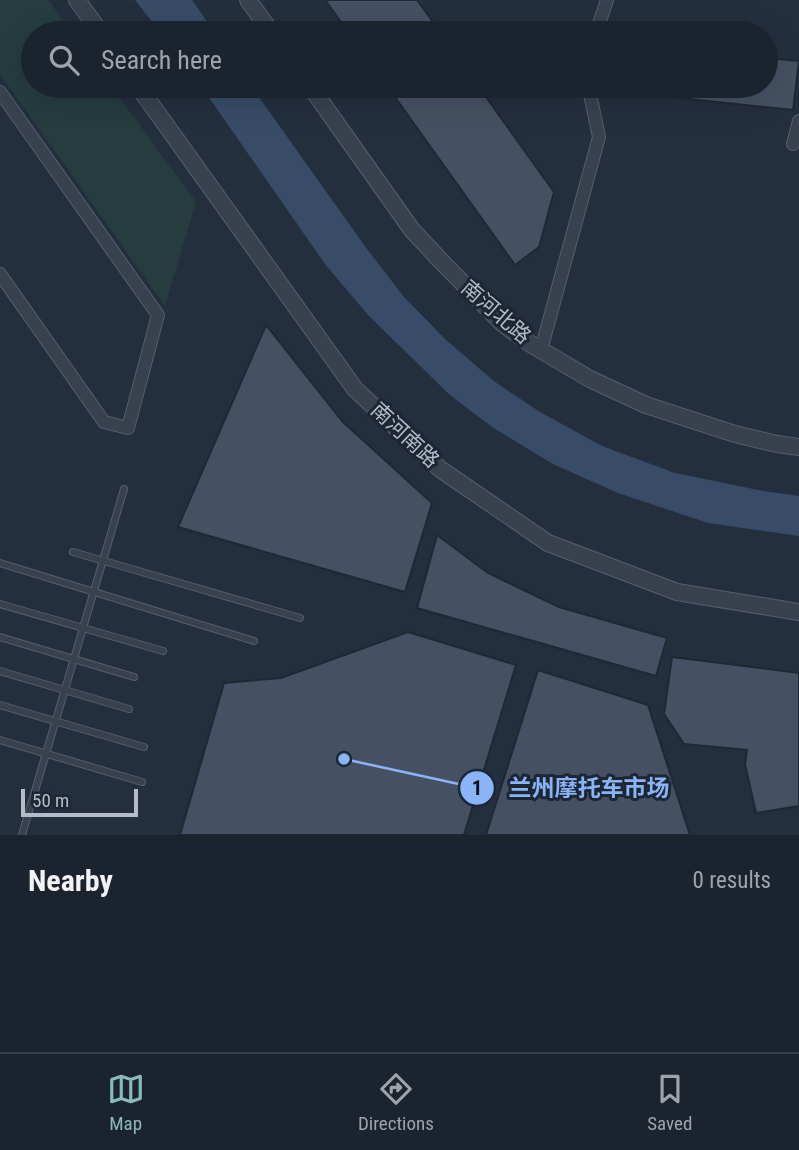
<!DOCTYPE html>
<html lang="en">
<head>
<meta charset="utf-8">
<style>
  :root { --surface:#1b232e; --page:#242b36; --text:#f1f3f6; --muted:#a0a4aa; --line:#39404a; --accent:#8bbbb9 }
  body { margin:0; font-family:"Roboto Condensed","Noto Sans SC",sans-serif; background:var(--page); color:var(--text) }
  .scale { position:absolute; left:21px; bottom:18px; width:117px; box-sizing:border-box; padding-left:7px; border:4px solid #b4bcc9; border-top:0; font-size:19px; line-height:24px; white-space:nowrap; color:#b4bcc9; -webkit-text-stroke:5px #1d2633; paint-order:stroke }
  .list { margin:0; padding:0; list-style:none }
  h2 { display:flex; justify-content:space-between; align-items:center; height:91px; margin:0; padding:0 28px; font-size:30px }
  h2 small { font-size:23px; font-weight:400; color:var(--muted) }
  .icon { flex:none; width:38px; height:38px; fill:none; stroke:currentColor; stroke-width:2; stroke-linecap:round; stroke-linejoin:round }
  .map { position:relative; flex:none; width:799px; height:835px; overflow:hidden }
  .search { position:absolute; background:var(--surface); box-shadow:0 7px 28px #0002; left:21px; right:21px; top:21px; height:77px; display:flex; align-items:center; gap:18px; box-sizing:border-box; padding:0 24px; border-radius:38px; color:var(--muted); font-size:26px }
  .sheet { height:217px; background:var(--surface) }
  nav { display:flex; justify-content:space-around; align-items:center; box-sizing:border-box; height:98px; border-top:2px solid var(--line); background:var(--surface); font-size:19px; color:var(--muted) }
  nav a { display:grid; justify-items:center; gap:4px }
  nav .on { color:var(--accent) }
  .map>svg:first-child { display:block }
  .green { fill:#263c3f }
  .water { fill:#394c67 }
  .building { fill:#455162; stroke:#1f2835; stroke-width:2 }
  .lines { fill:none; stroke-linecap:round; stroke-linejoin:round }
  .service-casing { stroke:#565f6c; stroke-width:8 }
  .minor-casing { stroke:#565f6c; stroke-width:14 }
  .tertiary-casing { stroke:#565f6c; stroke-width:18 }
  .service { stroke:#38414e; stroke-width:6 }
  .minor { stroke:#38414e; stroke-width:12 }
  .tertiary { stroke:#38414e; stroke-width:16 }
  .labels { text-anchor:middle; stroke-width:6; stroke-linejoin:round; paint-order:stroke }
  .street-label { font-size:21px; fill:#b4bcc9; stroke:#1d2633 }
  .leader { fill:none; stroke:#8ab4f8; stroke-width:2.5 }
  .callout-dot { fill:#8ab4f8; stroke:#1d2633; stroke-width:2.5 }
  .mark-label { font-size:21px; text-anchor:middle; font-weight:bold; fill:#111 }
  .callout-label { font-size:23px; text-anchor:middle; font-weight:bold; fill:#8ab4f8; stroke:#1d2633; stroke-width:6; stroke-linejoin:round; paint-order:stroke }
</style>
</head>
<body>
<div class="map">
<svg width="799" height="835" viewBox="0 0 799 835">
  <rect width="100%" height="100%" fill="#242f3e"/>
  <path class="green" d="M 0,0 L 48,0 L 72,33 L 33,33 L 33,86 L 111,86 L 196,202 L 165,306 L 0,74 Z"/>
  <path class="water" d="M 135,0 L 192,0 L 215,33 L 161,33 Z
    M 201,86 L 251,86 L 367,249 L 404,297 L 445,339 L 495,382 L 540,412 L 602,446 L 675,473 L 763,491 L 799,496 L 799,536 L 708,523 L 618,493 L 553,464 L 492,427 L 450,395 L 368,315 L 325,264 Z"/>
  <path class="building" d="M 325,0 L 417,0 L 441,33 L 349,33 Z
    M 766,58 L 799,61 L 793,110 L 604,90 L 604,86 L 766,86 Z
    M 387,86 L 478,86 L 554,192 L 539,247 L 515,265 Z
    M 266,325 L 343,422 L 432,503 L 405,592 L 178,527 Z
    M 437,535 L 488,573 L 559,607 L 667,638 L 656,676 L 417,608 Z
    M 408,632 L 516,665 L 464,835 L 180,835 L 224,683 L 281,678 Z
    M 672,657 L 799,673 L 799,806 L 756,813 L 745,764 L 747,750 L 684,744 L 664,714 Z
    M 538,670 L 648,705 L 690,835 L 486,835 Z"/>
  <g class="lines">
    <defs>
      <path id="service" d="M 73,552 L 300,618
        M 0,563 L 254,641
        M 0,604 L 163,651
        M 0,637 L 134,677
        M 0,671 L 129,709
        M 0,705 L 144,747
        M 0,740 L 142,782
        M 22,835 L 124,489"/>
      <path id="minor" d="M 596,33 L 607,0
        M 0,92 L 158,315 L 128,428 L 104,422 L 0,274
        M 793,144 L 799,121
        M 541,350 L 599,137 L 590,94 L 590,86"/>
      <path id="tertiary" d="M 77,0 L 101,33
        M 248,0 L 272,33
        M 138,86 L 355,389 L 440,469 L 548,543 L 677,592 L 799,612
        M 310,86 L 412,230 L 441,261 L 502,323 L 529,343 L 590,379 L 646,405 L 735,434 L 777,444 L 799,447"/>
    </defs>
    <use href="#service" class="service-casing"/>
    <use href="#minor" class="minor-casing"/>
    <use href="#tertiary" class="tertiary-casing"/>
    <use href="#service" class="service"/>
    <use href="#minor" class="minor"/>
    <use href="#tertiary" class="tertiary"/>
  </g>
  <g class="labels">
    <g class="street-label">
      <text transform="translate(496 312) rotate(41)" y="7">南河北路</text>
      <text transform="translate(405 435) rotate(43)" y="7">南河南路</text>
    </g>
  </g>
  <path class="leader" d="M344 759L477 788"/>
  <g class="callout-dot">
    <circle cx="344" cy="759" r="7"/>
    <circle cx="477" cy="788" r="18"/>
  </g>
  <g class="mark-label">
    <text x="477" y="795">1</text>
  </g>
  <g class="callout-label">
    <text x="589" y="796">兰州摩托车市场</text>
  </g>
</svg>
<div class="scale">50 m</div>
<div class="search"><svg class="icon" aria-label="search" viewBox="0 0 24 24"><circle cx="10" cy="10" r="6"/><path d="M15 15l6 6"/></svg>Search here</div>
</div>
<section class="sheet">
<h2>Nearby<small>0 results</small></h2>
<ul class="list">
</ul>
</section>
<nav>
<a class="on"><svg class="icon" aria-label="map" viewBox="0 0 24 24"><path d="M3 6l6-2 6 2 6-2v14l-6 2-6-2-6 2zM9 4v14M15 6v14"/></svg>Map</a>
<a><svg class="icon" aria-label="directions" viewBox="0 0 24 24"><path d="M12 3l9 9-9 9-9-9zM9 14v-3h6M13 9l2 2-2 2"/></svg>Directions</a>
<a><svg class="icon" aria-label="saved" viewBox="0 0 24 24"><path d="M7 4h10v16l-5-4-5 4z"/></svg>Saved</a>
</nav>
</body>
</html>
